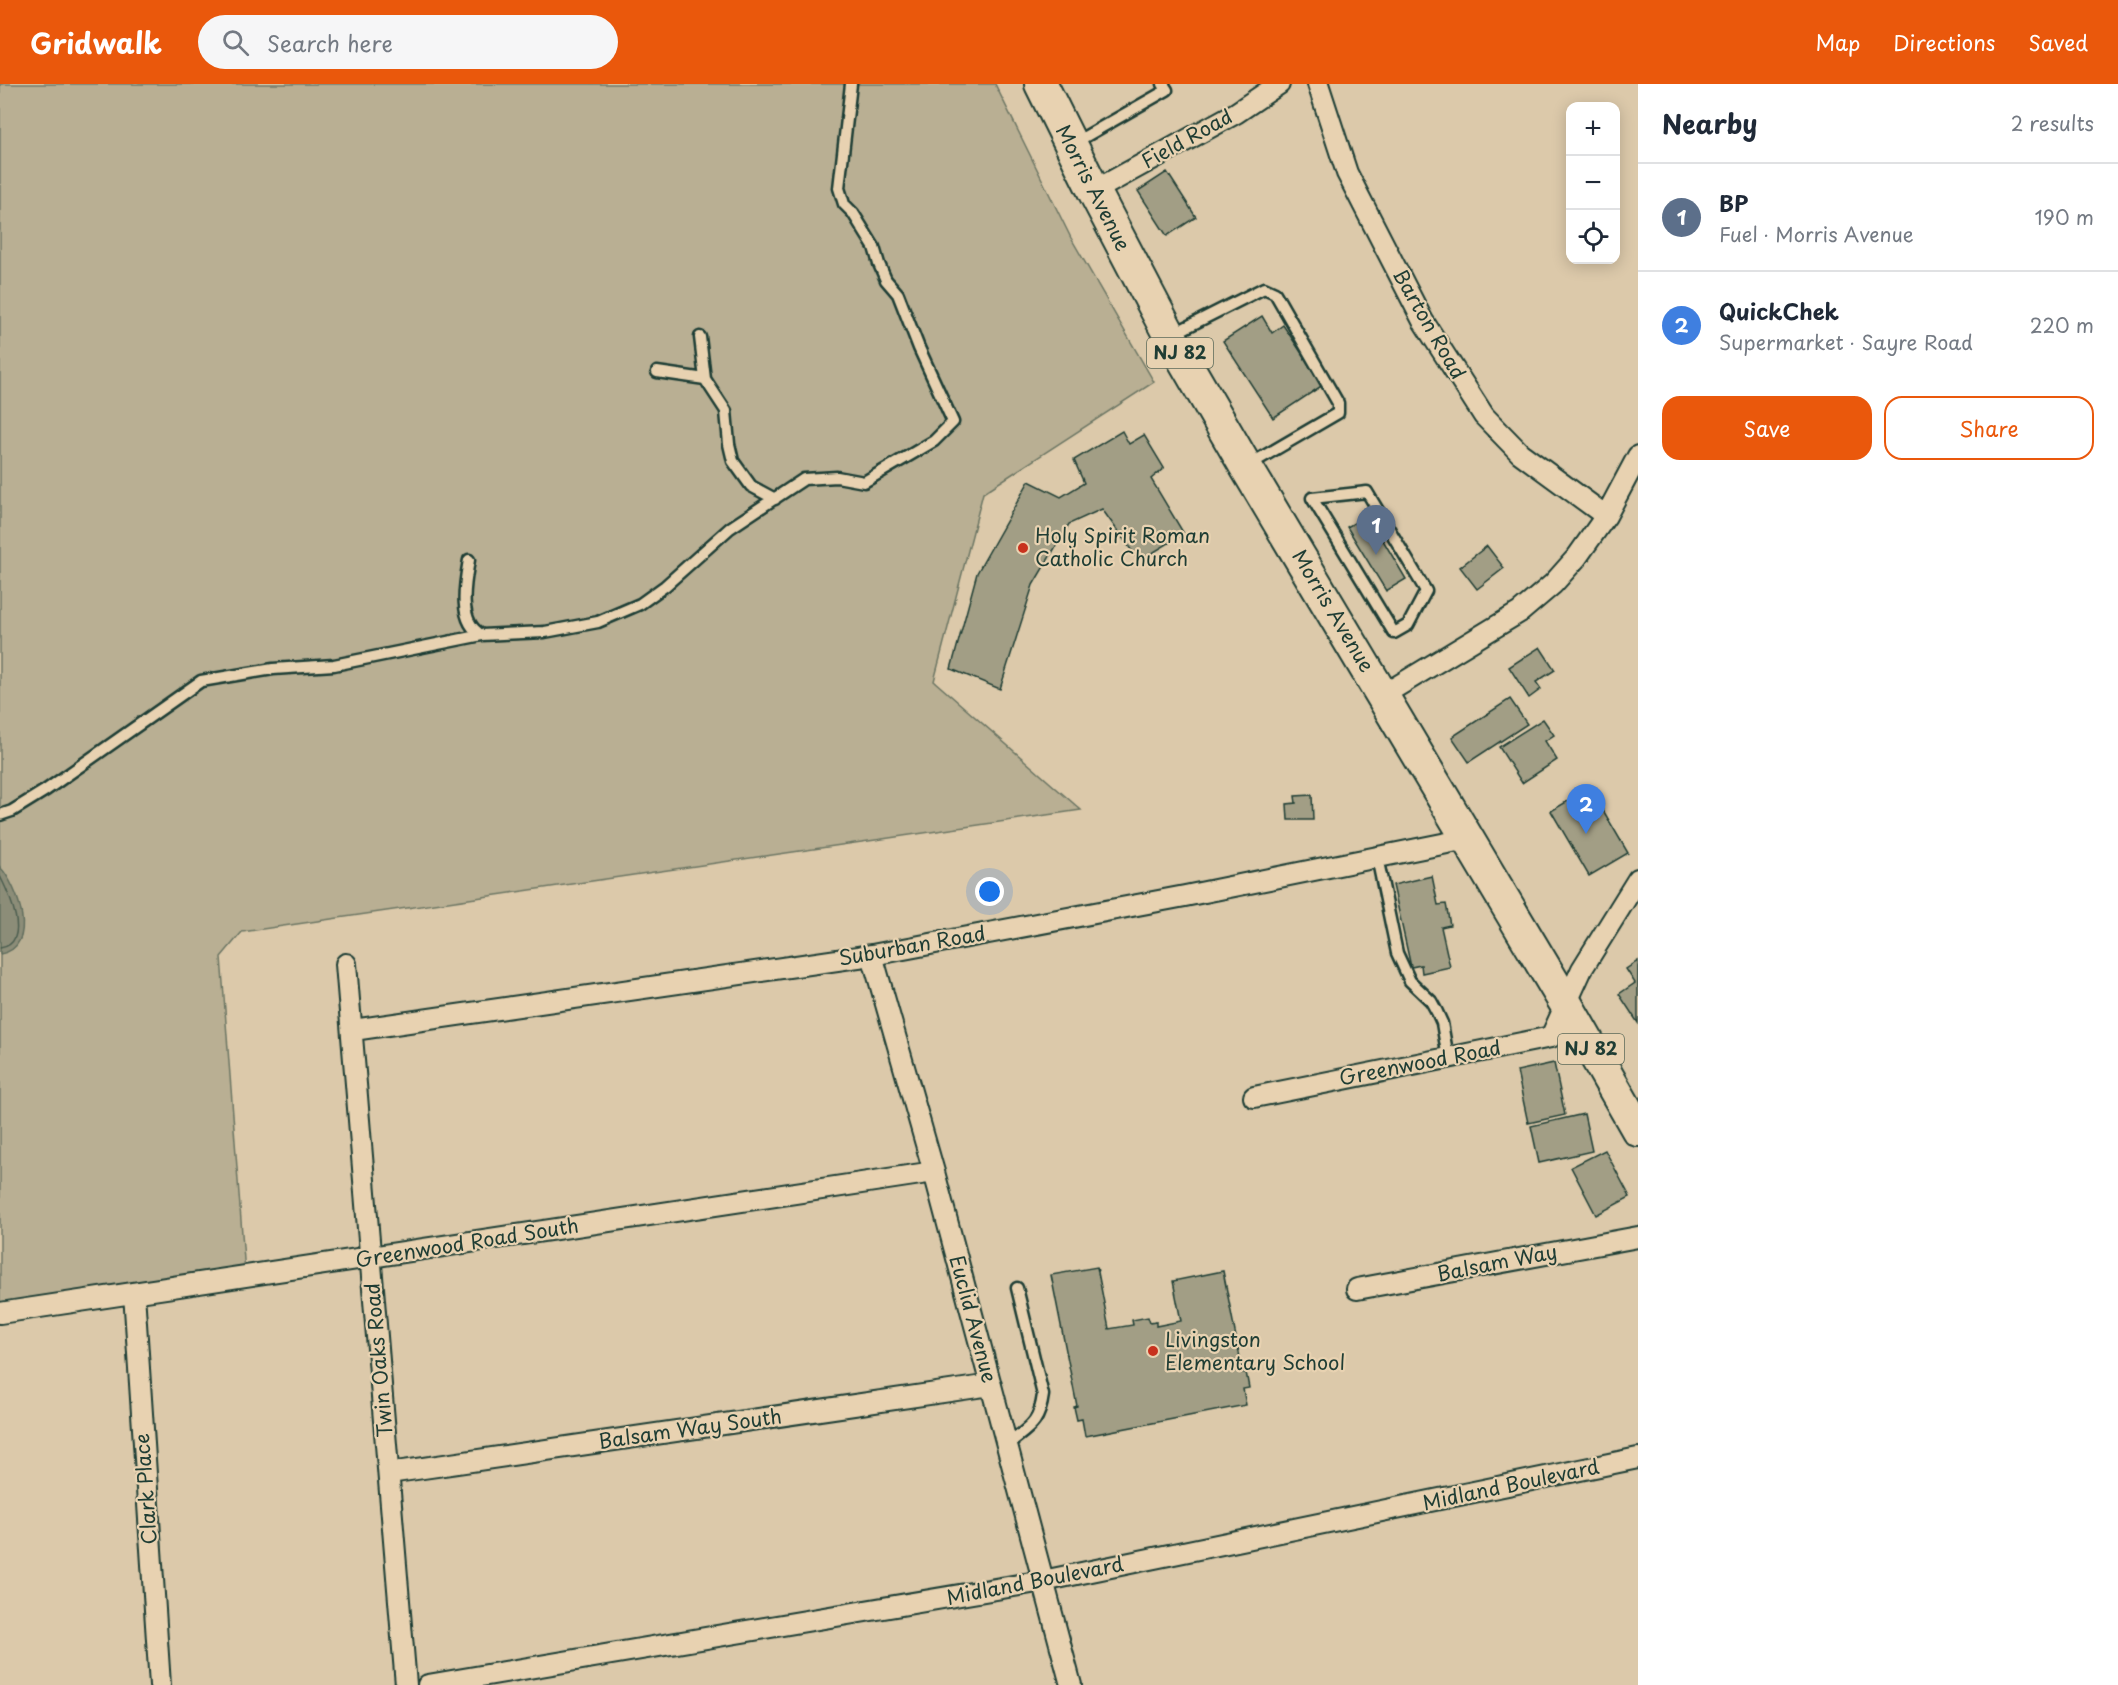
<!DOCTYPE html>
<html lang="en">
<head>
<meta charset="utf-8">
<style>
  :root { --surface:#fff; --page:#f6f6f7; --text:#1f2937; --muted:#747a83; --line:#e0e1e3; --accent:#ea580c }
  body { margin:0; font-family:"Playpen Sans",sans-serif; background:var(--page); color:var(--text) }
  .controls { position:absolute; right:18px; top:18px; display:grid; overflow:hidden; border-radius:12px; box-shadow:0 3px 15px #0003 }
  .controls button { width:54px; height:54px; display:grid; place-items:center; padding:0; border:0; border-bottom:2px solid var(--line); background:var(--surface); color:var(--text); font:30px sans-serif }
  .you { position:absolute; left:990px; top:808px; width:21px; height:21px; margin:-15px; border:4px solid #fff; border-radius:50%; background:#1a73e8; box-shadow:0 0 0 9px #1a73e833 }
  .badge { display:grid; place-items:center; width:39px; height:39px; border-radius:50%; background:var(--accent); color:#fff; font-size:20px; font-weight:700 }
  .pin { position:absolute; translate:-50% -50px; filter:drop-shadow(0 2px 3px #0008) }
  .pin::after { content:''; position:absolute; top:32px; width:21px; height:18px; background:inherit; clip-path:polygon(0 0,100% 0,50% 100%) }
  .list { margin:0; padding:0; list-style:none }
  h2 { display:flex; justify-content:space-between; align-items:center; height:78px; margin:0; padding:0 24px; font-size:26px }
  h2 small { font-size:20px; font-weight:400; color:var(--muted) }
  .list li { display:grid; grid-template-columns:39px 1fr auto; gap:18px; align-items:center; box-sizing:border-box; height:108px; padding:0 24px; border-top:2px solid var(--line) }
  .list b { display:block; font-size:22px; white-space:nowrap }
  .list p { margin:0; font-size:20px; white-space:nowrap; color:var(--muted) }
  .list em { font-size:20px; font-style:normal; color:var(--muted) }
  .actions { display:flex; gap:12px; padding:18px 24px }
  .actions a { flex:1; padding:14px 0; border:2px solid var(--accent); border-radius:18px; text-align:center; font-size:21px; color:var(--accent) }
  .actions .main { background:var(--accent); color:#fff }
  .icon { flex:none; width:33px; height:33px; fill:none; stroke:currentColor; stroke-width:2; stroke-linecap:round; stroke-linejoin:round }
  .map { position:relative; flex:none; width:1638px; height:1601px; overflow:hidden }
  header { display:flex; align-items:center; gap:36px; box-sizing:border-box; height:84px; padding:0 30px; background:var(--accent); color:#fff }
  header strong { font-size:28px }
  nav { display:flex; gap:33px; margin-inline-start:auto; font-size:21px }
  .search { width:420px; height:54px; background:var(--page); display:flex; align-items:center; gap:15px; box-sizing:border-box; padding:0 21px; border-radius:33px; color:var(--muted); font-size:22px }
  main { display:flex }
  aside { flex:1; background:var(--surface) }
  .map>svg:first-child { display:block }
  .green { fill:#b9af93; stroke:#6c7664; stroke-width:1.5 }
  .water { fill:#8c8d78; stroke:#606d5d; stroke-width:1.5 }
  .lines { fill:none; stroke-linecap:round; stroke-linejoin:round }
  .shore { stroke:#4b5d4f; stroke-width:1.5 }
  .building { fill:#a29e85; stroke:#1f3d34; stroke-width:1.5 }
  .lane-casing { stroke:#1f3d34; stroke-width:15 }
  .street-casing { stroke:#1f3d34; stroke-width:24 }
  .primary-casing { stroke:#1f3d34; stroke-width:36 }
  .lane { stroke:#e8d2b1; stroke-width:10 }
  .street { stroke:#e8d2b1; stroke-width:20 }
  .primary { stroke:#e8d2b1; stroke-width:32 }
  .poi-dot { fill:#c8321e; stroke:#e8d2b1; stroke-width:2 }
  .labels { text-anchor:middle; stroke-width:4.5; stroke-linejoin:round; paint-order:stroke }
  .shield { fill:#e8d2b1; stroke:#5b6a5a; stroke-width:1.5 }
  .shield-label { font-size:18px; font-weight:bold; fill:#1f3d34 }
  .street-label { font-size:20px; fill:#1f3d34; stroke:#e8d2b1 }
  .poi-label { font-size:20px; fill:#1f3d34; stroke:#e8d2b1; text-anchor:start }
</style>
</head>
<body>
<header>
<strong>Gridwalk</strong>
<div class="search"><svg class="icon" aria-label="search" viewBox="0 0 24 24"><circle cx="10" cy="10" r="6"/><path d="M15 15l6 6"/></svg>Search here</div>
<nav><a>Map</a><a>Directions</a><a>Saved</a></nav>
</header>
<main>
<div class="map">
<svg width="1638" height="1601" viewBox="0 0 1638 1601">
  <rect width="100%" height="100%" fill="#dcc9aa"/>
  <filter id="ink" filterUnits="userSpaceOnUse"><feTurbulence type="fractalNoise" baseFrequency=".0167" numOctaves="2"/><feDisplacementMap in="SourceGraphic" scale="12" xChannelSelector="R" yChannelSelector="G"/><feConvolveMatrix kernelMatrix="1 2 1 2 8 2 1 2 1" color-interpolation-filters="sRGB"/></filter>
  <g filter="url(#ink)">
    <path class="green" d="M 0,0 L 995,0 L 1071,154 L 1154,298 L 983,409 L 934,597 L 1081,726 L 242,848 L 221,873 L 245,1189 L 0,1227 Z"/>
    <path class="water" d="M 0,783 C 18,802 40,864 0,870 Z"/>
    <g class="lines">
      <path class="shore" d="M 0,792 C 8,808 33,859 0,864"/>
    </g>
    <path class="building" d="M 1167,88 L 1196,133 L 1167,152 L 1138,107 Z
      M 1262,232 L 1272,249 L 1283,241 L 1323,301 L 1273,334 L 1223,257 Z
      M 1122,347 L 1129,360 L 1144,351 L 1164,384 L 1151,395 L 1184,450 L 1139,477 L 1102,425 L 1069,440 L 1033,501 L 1000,605 L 951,585 L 977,489 L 1029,397 L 1061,413 L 1084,399 L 1074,376 Z
      M 1368,431 L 1406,495 L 1386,507 L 1347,443 Z
      M 1487,462 L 1504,484 L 1477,505 L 1460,483 Z
      M 1540,563 L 1555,586 L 1536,598 L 1541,605 L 1529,614 L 1509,583 Z
      M 1510,615 L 1527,640 L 1469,678 L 1452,653 Z
      M 1543,635 L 1554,651 L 1545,657 L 1557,676 L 1522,699 L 1499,663 Z
      M 1590,704 L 1628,769 L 1589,792 L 1551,727 Z
      M 1312,711 L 1313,736 L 1288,736 L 1287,720 L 1296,719 L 1295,712 Z
      M 1432,792 L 1438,821 L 1446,820 L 1450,841 L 1441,843 L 1450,883 L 1422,889 L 1421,881 L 1411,883 L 1393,801 Z
      M 1638,877 L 1638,939 L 1619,910 L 1635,899 L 1626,885 Z
      M 1554,979 L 1565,1031 L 1528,1039 L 1517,987 Z
      M 1584,1030 L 1592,1067 L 1539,1079 L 1531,1042 Z
      M 1605,1066 L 1630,1113 L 1596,1131 L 1571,1083 Z
      M 1097,1183 L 1109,1245 L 1133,1241 L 1132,1236 L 1148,1233 L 1150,1239 L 1156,1238 L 1156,1242 L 1181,1237 L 1173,1197 L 1223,1187 L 1243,1289 L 1246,1288 L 1249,1304 L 1243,1305 L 1246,1321 L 1085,1352 L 1082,1335 L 1077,1336 L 1074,1323 L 1077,1322 L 1051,1191 Z"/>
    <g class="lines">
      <defs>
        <path id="lane" d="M 1074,59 L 1167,6 L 1163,0
          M 1173,250 L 1264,204 L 1275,209 L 1338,319 L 1338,329 L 1247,382
          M 700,253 L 705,295 L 726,327 L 729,360 L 733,377 L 751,402 L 775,415
          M 657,288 L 705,295
          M 1367,408 L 1426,507 L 1408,541 L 1394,549 L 1312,414 Z
          M 469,476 C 465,499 457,538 482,551 L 545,548 L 598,538 L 640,520 L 665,502 L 730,444 L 804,395 L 837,393 L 864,398 L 934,357 L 953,338 L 919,264 L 898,210 L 886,196 L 879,180 L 874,163 L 853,129 L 844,120 L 839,104 L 851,0
          M 0,731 L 12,727 L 46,706 L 201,597 L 273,585 L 334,581 L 482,551
          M 1377,773 L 1397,869 L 1410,897 L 1431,917 L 1437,928 L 1442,939 L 1448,974
          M 1007,1361 C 1029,1343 1039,1341 1043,1311 L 1017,1204"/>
        <path id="street" d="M 1318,0 L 1347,89 L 1423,237 L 1484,332 L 1520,369 L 1606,432
          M 1094,107 L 1236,29 L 1279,0
          M 1383,611 L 1520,528 L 1553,500 L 1577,473 L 1606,432 L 1638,372
          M 872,871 L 934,1088 L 1071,1601
          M 346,880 L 406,1601
          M 353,946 L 872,871 L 1185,812 L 1467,755
          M 1254,1013 L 1551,953 L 1582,885 L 1638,795
          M 1357,1205 L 1638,1153
          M 134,1209 L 160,1601
          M 0,1229 L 934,1088
          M 389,1389 L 991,1301
          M 428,1601 L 1043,1497 L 1638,1374"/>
        <path id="primary" d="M 1041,0 L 1094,107 L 1170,252 L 1246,383 L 1566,920 L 1638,1046"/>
      </defs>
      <use href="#lane" class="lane-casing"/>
      <use href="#street" class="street-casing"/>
      <use href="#primary" class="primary-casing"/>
      <use href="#lane" class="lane"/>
      <use href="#street" class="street"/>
      <use href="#primary" class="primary"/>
    </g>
  </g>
  <g class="poi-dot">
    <circle cx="1023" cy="464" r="6"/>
    <circle cx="1153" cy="1267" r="6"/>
  </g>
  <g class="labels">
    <g class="shield">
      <rect x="1147" y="254" width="66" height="30" rx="4.5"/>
      <rect x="1558" y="950" width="66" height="30" rx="4.5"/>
    </g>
    <g class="shield-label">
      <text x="1180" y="275">NJ 82</text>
      <text x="1591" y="971">NJ 82</text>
    </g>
    <g class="street-label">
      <text transform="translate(1187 55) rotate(-29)" y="7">Field Road</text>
      <text transform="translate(1093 104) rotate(63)" y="7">Morris Avenue</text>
      <text transform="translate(1429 240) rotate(60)" y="7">Barton Road</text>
      <text transform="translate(1333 527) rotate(59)" y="7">Morris Avenue</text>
      <text transform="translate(912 862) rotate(-10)" y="7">Suburban Road</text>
      <text transform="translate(1420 979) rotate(-11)" y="7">Greenwood Road</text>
      <text transform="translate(467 1159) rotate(-9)" y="7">Greenwood Road South</text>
      <text transform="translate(1497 1179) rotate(-11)" y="7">Balsam Way</text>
      <text transform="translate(973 1235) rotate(75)" y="7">Euclid Avenue</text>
      <text transform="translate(379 1276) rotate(-95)" y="7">Twin Oaks Road</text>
      <text transform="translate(690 1345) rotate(-8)" y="7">Balsam Way South</text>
      <text transform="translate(1511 1401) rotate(-12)" y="7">Midland Boulevard</text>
      <text transform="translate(146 1405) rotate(-94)" y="7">Clark Place</text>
      <text transform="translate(1035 1497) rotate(-11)" y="7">Midland Boulevard</text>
    </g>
    <g class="poi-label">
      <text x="1035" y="459">Holy Spirit Roman<tspan x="1035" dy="23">Catholic Church</tspan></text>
      <text x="1165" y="1263">Livingston<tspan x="1165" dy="23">Elementary School</tspan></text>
    </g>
  </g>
</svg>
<div class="controls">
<button>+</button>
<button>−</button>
<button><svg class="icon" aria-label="locate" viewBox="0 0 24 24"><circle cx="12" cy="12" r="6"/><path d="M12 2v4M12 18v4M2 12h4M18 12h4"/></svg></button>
</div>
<div class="you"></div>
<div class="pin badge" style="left:1376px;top:471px;background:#5c6f8a">1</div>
<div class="pin badge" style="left:1586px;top:750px;background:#3f7fe0">2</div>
</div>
<aside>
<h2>Nearby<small>2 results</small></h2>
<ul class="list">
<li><span class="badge" style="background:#5c6f8a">1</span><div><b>BP</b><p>Fuel · Morris Avenue</p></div><em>190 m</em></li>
<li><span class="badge" style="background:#3f7fe0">2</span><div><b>QuickChek</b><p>Supermarket · Sayre Road</p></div><em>220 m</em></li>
</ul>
<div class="actions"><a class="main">Save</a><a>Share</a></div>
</aside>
</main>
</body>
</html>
